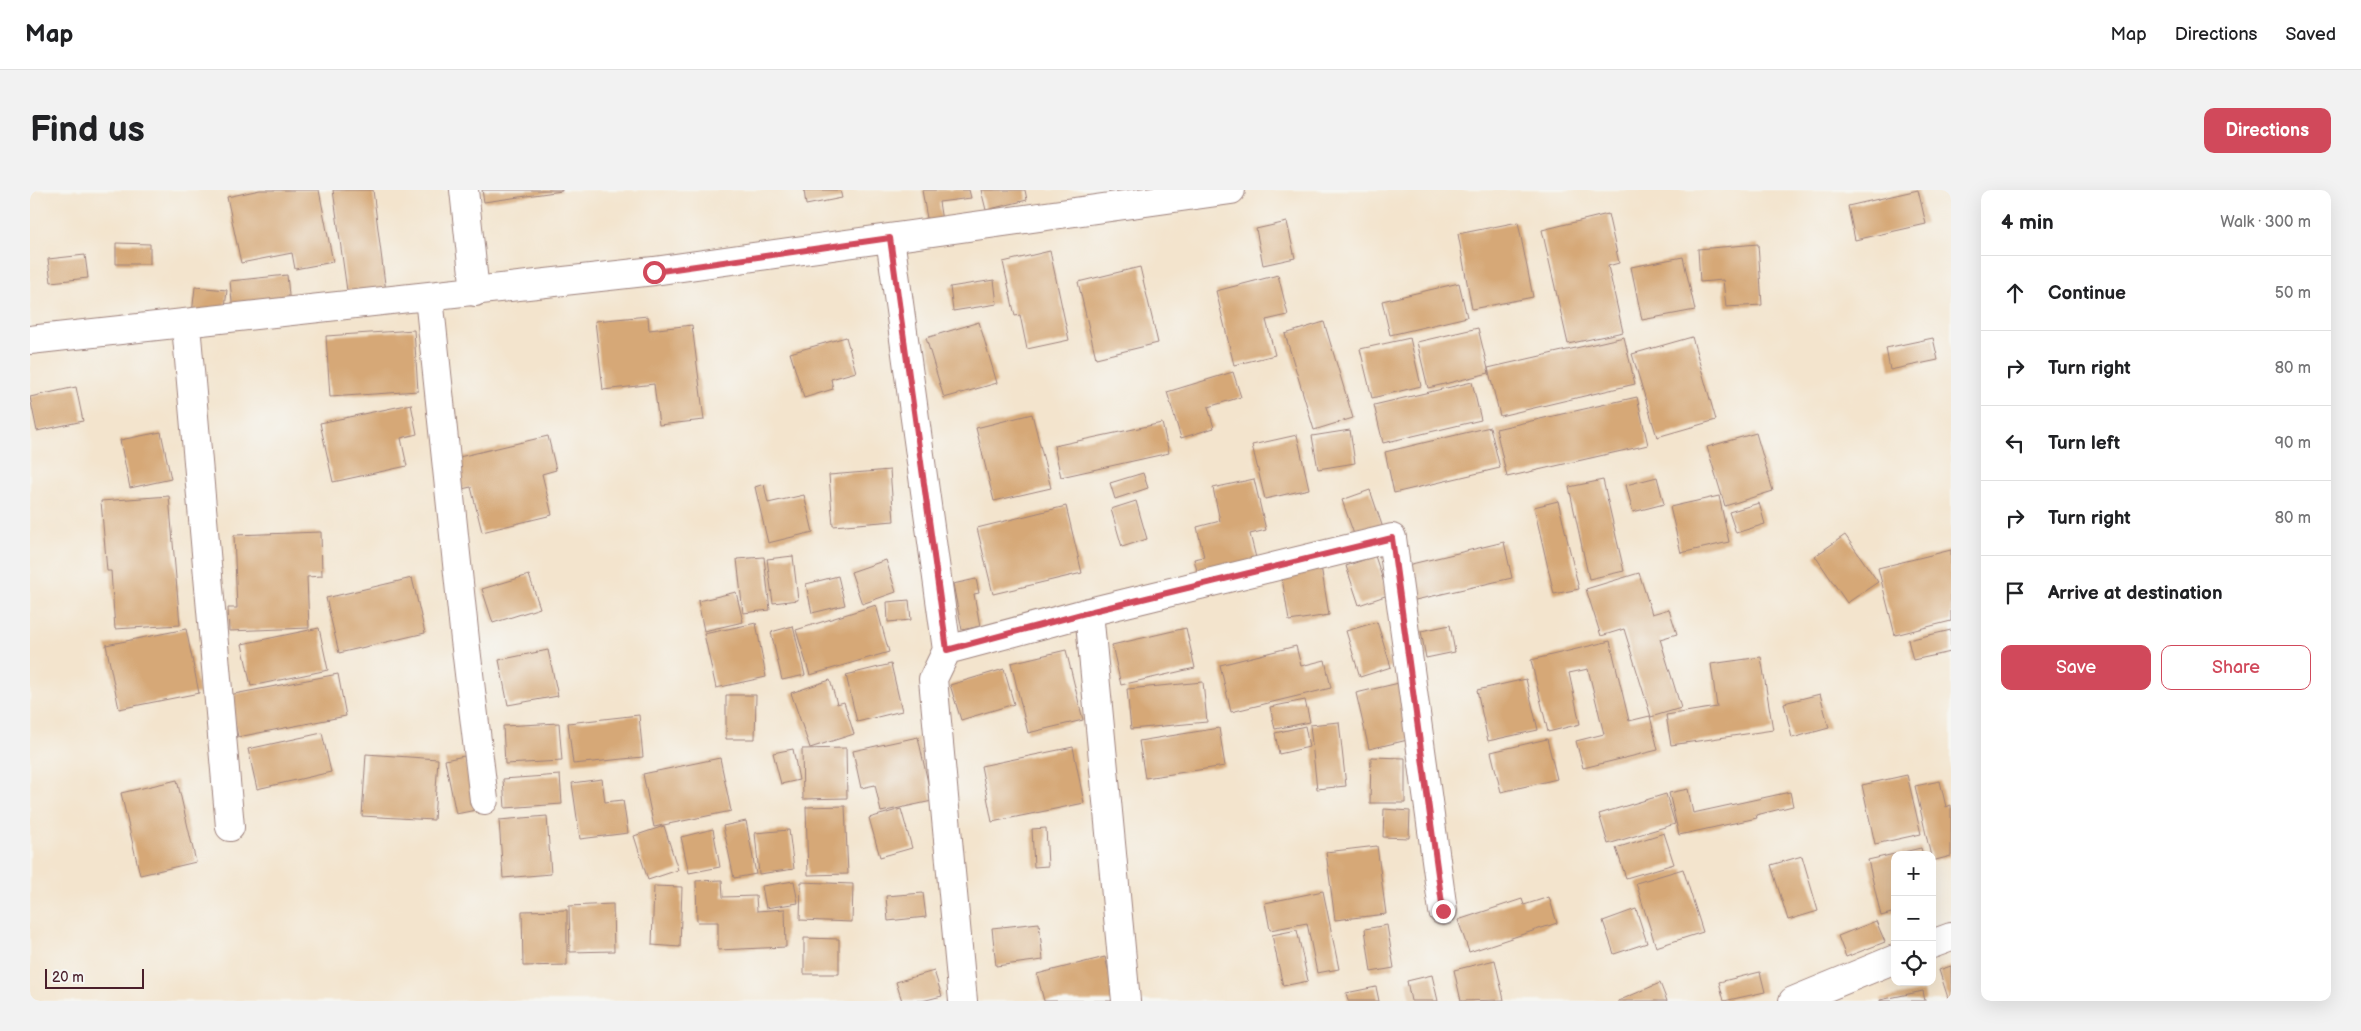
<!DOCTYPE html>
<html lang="en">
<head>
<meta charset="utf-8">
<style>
  :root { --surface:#fff; --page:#f2f2f2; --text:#202124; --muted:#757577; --line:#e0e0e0; --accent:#d1495b }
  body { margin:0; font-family:"Balsamiq Sans",sans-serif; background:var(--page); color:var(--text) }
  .controls { position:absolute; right:15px; bottom:15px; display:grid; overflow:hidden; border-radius:10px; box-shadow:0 5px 20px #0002 }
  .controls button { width:45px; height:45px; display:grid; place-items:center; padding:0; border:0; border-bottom:1px solid var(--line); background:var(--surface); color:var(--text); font:25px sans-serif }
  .scale { position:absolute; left:15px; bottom:12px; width:99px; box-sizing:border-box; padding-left:5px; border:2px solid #4a1f2b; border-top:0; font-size:14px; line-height:18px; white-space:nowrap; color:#4a1f2b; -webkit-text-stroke:4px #f6f6f2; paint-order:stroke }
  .stop { position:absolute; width:15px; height:15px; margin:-11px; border:4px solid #d1495b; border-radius:50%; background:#fff }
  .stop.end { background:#d1495b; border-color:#fff; box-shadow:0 1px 5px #0008 }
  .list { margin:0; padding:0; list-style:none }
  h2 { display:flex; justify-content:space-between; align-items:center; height:65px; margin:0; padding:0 20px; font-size:21px }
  h2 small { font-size:16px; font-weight:400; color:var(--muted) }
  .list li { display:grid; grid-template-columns:32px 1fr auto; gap:15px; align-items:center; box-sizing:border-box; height:75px; padding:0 20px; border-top:1px solid var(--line) }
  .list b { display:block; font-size:19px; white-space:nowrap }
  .list em { font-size:16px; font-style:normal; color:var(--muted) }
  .actions { display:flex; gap:10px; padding:15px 20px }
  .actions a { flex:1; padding:11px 0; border:1px solid var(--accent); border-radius:10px; text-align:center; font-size:18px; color:var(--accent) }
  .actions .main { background:var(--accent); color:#fff }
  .icon { flex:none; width:28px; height:28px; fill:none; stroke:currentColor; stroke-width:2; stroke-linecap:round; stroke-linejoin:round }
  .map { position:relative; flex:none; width:1921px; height:811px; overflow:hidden; border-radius:10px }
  header { display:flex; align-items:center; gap:30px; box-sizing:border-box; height:70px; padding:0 25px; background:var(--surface); border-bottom:1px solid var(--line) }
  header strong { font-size:24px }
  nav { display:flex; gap:28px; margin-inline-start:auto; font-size:18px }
  .intro { display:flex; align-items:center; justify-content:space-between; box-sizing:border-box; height:120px; padding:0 30px }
  h1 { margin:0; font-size:35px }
  .button { padding:12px 22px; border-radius:10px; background:var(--accent); color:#fff; font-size:18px; font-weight:700 }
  main { display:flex; gap:30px; padding:0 30px }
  aside { flex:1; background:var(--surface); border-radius:10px; box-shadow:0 5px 20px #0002 }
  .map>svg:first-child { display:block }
  .building { fill:#d6a877 }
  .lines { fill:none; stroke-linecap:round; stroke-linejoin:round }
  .street-casing { stroke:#9e827c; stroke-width:30 }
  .secondary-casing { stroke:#9e827c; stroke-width:30 }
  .street { stroke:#fff; stroke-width:28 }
  .secondary { stroke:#fff; stroke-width:28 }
  .route { stroke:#d1495b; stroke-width:6 }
</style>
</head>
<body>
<header>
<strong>Map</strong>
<nav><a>Map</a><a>Directions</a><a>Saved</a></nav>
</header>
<div class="intro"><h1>Find us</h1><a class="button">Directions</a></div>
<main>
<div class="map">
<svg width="1921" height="811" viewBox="0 0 1921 811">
  <rect width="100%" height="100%" fill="#f6f6f2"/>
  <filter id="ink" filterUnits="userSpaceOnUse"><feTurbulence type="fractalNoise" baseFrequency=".02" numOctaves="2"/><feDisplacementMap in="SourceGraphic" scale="10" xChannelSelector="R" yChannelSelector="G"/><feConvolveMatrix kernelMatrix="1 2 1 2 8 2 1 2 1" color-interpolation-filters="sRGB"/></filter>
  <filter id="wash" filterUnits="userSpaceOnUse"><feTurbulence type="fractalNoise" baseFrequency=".0096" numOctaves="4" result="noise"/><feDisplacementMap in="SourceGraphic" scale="20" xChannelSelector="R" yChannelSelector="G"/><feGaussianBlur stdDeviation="1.12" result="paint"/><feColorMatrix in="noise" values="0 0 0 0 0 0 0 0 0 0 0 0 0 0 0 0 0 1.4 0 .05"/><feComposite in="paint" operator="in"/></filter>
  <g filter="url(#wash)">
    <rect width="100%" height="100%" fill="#f3e4cd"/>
    <g id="blocks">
      <path class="building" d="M 230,0 L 289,0 L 303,72 L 265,79 L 262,63 L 211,73 L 197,7 Z
        M 303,0 L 343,0 L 356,102 L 318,108 Z
        M 452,0 L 532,0 L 532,1 L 454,12 Z
        M 774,0 L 810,0 L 812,8 L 776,15 Z
        M 892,0 L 939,0 L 941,8 L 909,12 L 912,31 L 898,34 Z
        M 951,0 L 995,0 L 997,10 L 956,20 Z
        M 1888,0 L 1896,34 L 1825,50 L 1818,16 Z
        M 1578,24 L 1589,73 L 1578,76 L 1593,142 L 1538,154 L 1512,40 Z
        M 1257,32 L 1265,68 L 1233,75 L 1226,39 Z
        M 1488,32 L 1503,107 L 1442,119 L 1428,44 Z
        M 86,53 L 120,54 L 120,74 L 86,74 Z
        M 1728,54 L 1732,115 L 1696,117 L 1693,90 L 1670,92 L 1668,59 Z
        M 1020,61 L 1039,150 L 997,159 L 990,125 L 985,126 L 973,72 Z
        M 55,65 L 58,88 L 21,92 L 18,69 Z
        M 1653,67 L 1665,120 L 1612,130 L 1601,77 Z
        M 1110,77 L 1128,153 L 1066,168 L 1048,92 Z
        M 257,85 L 260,116 L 203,122 L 200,91 Z
        M 1248,85 L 1258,125 L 1236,130 L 1245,165 L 1204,175 L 1186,101 Z
        M 964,90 L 967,114 L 923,121 L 920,97 Z
        M 1429,93 L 1437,127 L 1360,145 L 1352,111 Z
        M 165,97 L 197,100 L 194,127 L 162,124 Z
        M 618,126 L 619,140 L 662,135 L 674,230 L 629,235 L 624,194 L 573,200 L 565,131 Z
        M 949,132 L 967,193 L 914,208 L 896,148 Z
        M 1294,132 L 1323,228 L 1284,240 L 1255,144 Z
        M 1448,138 L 1459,183 L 1398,198 L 1387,152 Z
        M 384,140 L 388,201 L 300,207 L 296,146 Z
        M 816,147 L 826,182 L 801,189 L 803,199 L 774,208 L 760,163 Z
        M 1594,147 L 1605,194 L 1470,226 L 1458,178 Z
        M 1662,147 L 1686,230 L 1627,247 L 1602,164 Z
        M 1380,148 L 1391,196 L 1342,208 L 1330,159 Z
        M 1903,148 L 1908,170 L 1860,180 L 1856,158 Z
        M 1203,182 L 1211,207 L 1178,217 L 1184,238 L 1151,248 L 1137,202 Z
        M 1442,192 L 1451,230 L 1353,253 L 1344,215 Z
        M 46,197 L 53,231 L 7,241 L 0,207 Z
        M 1607,207 L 1618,255 L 1477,287 L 1466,239 Z
        M 381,214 L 387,244 L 371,248 L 377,276 L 303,292 L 290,233 Z
        M 1002,224 L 1021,298 L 964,311 L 946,238 Z
        M 1132,233 L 1139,263 L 1031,287 L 1024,256 Z
        M 1460,237 L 1470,278 L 1364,303 L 1355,262 Z
        M 1320,240 L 1325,273 L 1288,279 L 1282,246 Z
        M 131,242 L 141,289 L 100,298 L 90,250 Z
        M 1726,243 L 1743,301 L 1695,316 L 1677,257 Z
        M 1267,245 L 1279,299 L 1235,309 L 1222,255 Z
        M 518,246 L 526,280 L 512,284 L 522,325 L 452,342 L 441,297 L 432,299 L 425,268 Z
        M 860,280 L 864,331 L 803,336 L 799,285 Z
        M 1113,283 L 1118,298 L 1085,309 L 1080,293 Z
        M 1627,287 L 1634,314 L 1603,322 L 1596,295 Z
        M 1224,289 L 1236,340 L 1220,344 L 1228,376 L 1169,389 L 1164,369 L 1174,367 L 1167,337 L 1190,331 L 1183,298 Z
        M 1573,290 L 1594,381 L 1559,389 L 1539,297 Z
        M 734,294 L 738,313 L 774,305 L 783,342 L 738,353 L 725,297 Z
        M 1340,300 L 1354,341 L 1326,350 L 1312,310 Z
        M 139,306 L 150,435 L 85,439 L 81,381 L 77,381 L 71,311 Z
        M 1689,306 L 1699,352 L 1651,363 L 1640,317 Z
        M 1106,311 L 1117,349 L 1092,357 L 1081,319 Z
        M 1528,311 L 1549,399 L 1524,404 L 1504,317 Z
        M 1729,313 L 1735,334 L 1706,343 L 1699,322 Z
        M 1036,316 L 1052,383 L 963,404 L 947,338 Z
        M 291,342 L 292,386 L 277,387 L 279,438 L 199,441 L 198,418 L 207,418 L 204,345 Z
        M 1815,345 L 1848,392 L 1817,413 L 1785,366 Z
        M 1474,352 L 1482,388 L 1381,411 L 1373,376 Z
        M 1921,360 L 1921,431 L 1865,445 L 1848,378 Z
        M 763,366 L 768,410 L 743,413 L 737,369 Z
        M 1345,366 L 1358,405 L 1329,415 L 1316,376 Z
        M 734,367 L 740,420 L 713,423 L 707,369 Z
        M 856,370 L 866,402 L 832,414 L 821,382 Z
        M 1291,376 L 1299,425 L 1259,431 L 1251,382 Z
        M 1609,383 L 1622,424 L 1639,419 L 1647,444 L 1630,449 L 1651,518 L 1621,527 L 1594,439 L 1571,446 L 1556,399 Z
        M 499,385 L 510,418 L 463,433 L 452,399 Z
        M 808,386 L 815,415 L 782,423 L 776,394 Z
        M 382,388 L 395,443 L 309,463 L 296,408 Z
        M 946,389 L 949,403 L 944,404 L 950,436 L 932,440 L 923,394 Z
        M 706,402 L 713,432 L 674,441 L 668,411 Z
        M 879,410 L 881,430 L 858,432 L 857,412 Z
        M 846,415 L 859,462 L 780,485 L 766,440 Z
        M 1347,432 L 1361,477 L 1330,487 L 1316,441 Z
        M 726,433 L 736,487 L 686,498 L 674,444 Z
        M 1420,435 L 1425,462 L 1396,468 L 1391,441 Z
        M 763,436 L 775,485 L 752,490 L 741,442 Z
        M 289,438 L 298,480 L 221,496 L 212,454 Z
        M 1156,438 L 1165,478 L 1091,495 L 1082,455 Z
        M 156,439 L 169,503 L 89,519 L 76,455 Z
        M 1921,440 L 1921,462 L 1883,470 L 1878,450 Z
        M 1580,451 L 1599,531 L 1620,526 L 1628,560 L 1553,578 L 1546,551 L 1574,544 L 1558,479 L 1539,483 L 1550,534 L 1518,542 L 1501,470 Z
        M 1266,456 L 1271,476 L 1295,470 L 1301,498 L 1201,522 L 1190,475 Z
        M 518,460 L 528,506 L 478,515 L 469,470 Z
        M 1036,460 L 1053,530 L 998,543 L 981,473 Z
        M 1731,467 L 1743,540 L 1641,555 L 1636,525 L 1687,517 L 1681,474 Z
        M 861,474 L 872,521 L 827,532 L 816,485 Z
        M 974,479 L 984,514 L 931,530 L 920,495 Z
        M 308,484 L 316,526 L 208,547 L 199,505 Z
        M 1496,489 L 1508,540 L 1458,551 L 1447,500 Z
        M 800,490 L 807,514 L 814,512 L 824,544 L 780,558 L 761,503 Z
        M 1173,492 L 1177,532 L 1101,539 L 1097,499 Z
        M 1369,493 L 1382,549 L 1339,559 L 1326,503 Z
        M 1790,504 L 1799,538 L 1762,548 L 1754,513 Z
        M 696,505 L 726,505 L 725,549 L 696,549 Z
        M 1275,510 L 1280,532 L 1245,539 L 1240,517 Z
        M 609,525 L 613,567 L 543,574 L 538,533 Z
        M 1309,532 L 1316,596 L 1287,599 L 1280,535 Z
        M 529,533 L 532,571 L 475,574 L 473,536 Z
        M 1275,536 L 1279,557 L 1249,564 L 1245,543 Z
        M 1189,538 L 1195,576 L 1115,588 L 1109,551 Z
        M 292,543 L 301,582 L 227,599 L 218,559 Z
        M 888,547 L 902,611 L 851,622 L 845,595 L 831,598 L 823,561 Z
        M 1517,549 L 1527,589 L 1471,602 L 1461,562 Z
        M 1043,557 L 1054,613 L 962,632 L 951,576 Z
        M 816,558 L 817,608 L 773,609 L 772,559 Z
        M 763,559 L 769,590 L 751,594 L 743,563 Z
        M 336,564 L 408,569 L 404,630 L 332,626 Z
        M 434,566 L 446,620 L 426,624 L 415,570 Z
        M 1341,567 L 1375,568 L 1375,613 L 1340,613 Z
        M 690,568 L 701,621 L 624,637 L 613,584 Z
        M 530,585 L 532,614 L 475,618 L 473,589 Z
        M 1877,585 L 1891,644 L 1845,654 L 1832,595 Z
        M 572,589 L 575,612 L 593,610 L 598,643 L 550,649 L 542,593 Z
        M 147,590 L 166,672 L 110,685 L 91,603 Z
        M 1910,591 L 1916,617 L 1921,615 L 1921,666 L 1902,671 L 1885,596 Z
        M 1658,599 L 1663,623 L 1760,602 L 1763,616 L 1726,625 L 1727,628 L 1649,645 L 1639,603 Z
        M 1636,604 L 1645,634 L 1578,654 L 1569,624 Z
        M 815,616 L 818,684 L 778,685 L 776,617 Z
        M 871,619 L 882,658 L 850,667 L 839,628 Z
        M 1354,619 L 1380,621 L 1379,648 L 1353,647 Z
        M 517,626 L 521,684 L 473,688 L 469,630 Z
        M 716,631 L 726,684 L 704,688 L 693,636 Z
        M 634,636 L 648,680 L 618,690 L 604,646 Z
        M 1016,638 L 1018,676 L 1004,677 L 1002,639 Z
        M 683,639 L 690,677 L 659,683 L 651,647 Z
        M 759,640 L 764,679 L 729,684 L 725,643 Z
        M 1634,643 L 1644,674 L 1596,688 L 1586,658 Z
        M 1347,656 L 1356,724 L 1305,730 L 1296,662 Z
        M 1891,658 L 1893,665 L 1865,665 L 1865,722 L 1851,726 L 1838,670 Z
        M 1772,666 L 1788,721 L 1758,730 L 1741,675 Z
        M 1653,679 L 1673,742 L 1626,757 L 1606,693 Z
        M 692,690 L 693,707 L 726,706 L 727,721 L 755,719 L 756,757 L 688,760 L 688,732 L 667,732 L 666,691 Z
        M 764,691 L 768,713 L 736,718 L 732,696 Z
        M 771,692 L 823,694 L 822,732 L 770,730 Z
        M 624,696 L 652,697 L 650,757 L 622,755 Z
        M 1293,701 L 1309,779 L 1287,783 L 1277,733 L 1240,740 L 1235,713 Z
        M 893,703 L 896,727 L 858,731 L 856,706 Z
        M 1519,707 L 1527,733 L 1439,762 L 1428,730 L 1492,709 L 1494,715 Z
        M 583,714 L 584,761 L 540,762 L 539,716 Z
        M 1606,719 L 1617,753 L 1584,764 L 1573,731 Z
        M 537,720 L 537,775 L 493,776 L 492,721 Z
        M 1846,731 L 1855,752 L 1816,767 L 1808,746 Z
        M 1009,733 L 1013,770 L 966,776 L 962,738 Z
        M 1357,735 L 1364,778 L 1341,782 L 1335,739 Z
        M 1267,740 L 1278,791 L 1253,796 L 1242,745 Z
        M 774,748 L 809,749 L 809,784 L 774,784 Z
        M 1075,767 L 1086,811 L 1014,811 L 1007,784 Z
        M 1465,770 L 1474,810 L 1431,811 L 1424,780 Z
        M 1921,776 L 1921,811 L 1919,811 L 1909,780 Z
        M 904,781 L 912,806 L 892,811 L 872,811 L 866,792 Z
        M 1730,782 L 1735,802 L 1694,811 L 1689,792 Z
        M 1402,785 L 1408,811 L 1381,811 L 1377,791 Z
        M 1630,793 L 1637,811 L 1588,811 Z
        M 1346,797 L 1349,811 L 1318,811 L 1316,803 Z
        M 1893,801 L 1895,811 L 1850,811 L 1850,810 Z"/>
    </g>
  </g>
  <g filter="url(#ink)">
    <use href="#blocks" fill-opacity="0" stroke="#9e827c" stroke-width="1"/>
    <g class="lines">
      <defs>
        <path id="street" d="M 434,0 L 445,102
          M 860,48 L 917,460
          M 399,107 L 435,450 L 454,610
          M 156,135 L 200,637
          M 0,150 L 624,81 L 1201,0
          M 1059,422 L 1096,811
          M 933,811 L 903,489 L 917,460 L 1059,422 L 1362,348 L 1413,721"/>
        <path id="secondary" d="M 1902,754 L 1921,747
          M 1763,811 L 1865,769"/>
      </defs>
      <use href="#street" class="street-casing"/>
      <use href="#secondary" class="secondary-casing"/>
      <use href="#street" class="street"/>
      <use href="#secondary" class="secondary"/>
    </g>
  </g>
  <g class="lines" filter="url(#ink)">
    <path class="route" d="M 624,82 L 860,48 L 917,460 L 1059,422 L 1362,348 L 1413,721"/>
  </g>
</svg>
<div class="controls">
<button>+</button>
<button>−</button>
<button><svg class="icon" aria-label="locate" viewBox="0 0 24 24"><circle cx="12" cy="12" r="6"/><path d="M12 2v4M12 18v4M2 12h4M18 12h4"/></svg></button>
</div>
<div class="scale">20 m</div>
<div class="stop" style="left:624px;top:82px"></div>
<div class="stop end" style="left:1413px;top:721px"></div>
</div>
<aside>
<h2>4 min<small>Walk · 300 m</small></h2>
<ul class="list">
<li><svg class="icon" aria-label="ahead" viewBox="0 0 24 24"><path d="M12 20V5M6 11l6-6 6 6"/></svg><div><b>Continue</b></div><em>50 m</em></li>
<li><svg class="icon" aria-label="right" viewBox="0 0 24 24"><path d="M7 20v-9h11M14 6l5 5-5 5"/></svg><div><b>Turn right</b></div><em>80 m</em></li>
<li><svg class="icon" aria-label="left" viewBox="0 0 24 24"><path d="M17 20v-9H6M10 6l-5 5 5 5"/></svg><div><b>Turn left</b></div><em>90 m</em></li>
<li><svg class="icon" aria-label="right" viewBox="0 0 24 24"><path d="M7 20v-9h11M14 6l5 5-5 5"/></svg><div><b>Turn right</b></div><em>80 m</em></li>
<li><svg class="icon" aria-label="arrive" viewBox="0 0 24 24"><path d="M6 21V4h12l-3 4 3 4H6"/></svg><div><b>Arrive at destination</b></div></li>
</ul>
<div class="actions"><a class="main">Save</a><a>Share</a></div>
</aside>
</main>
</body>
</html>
